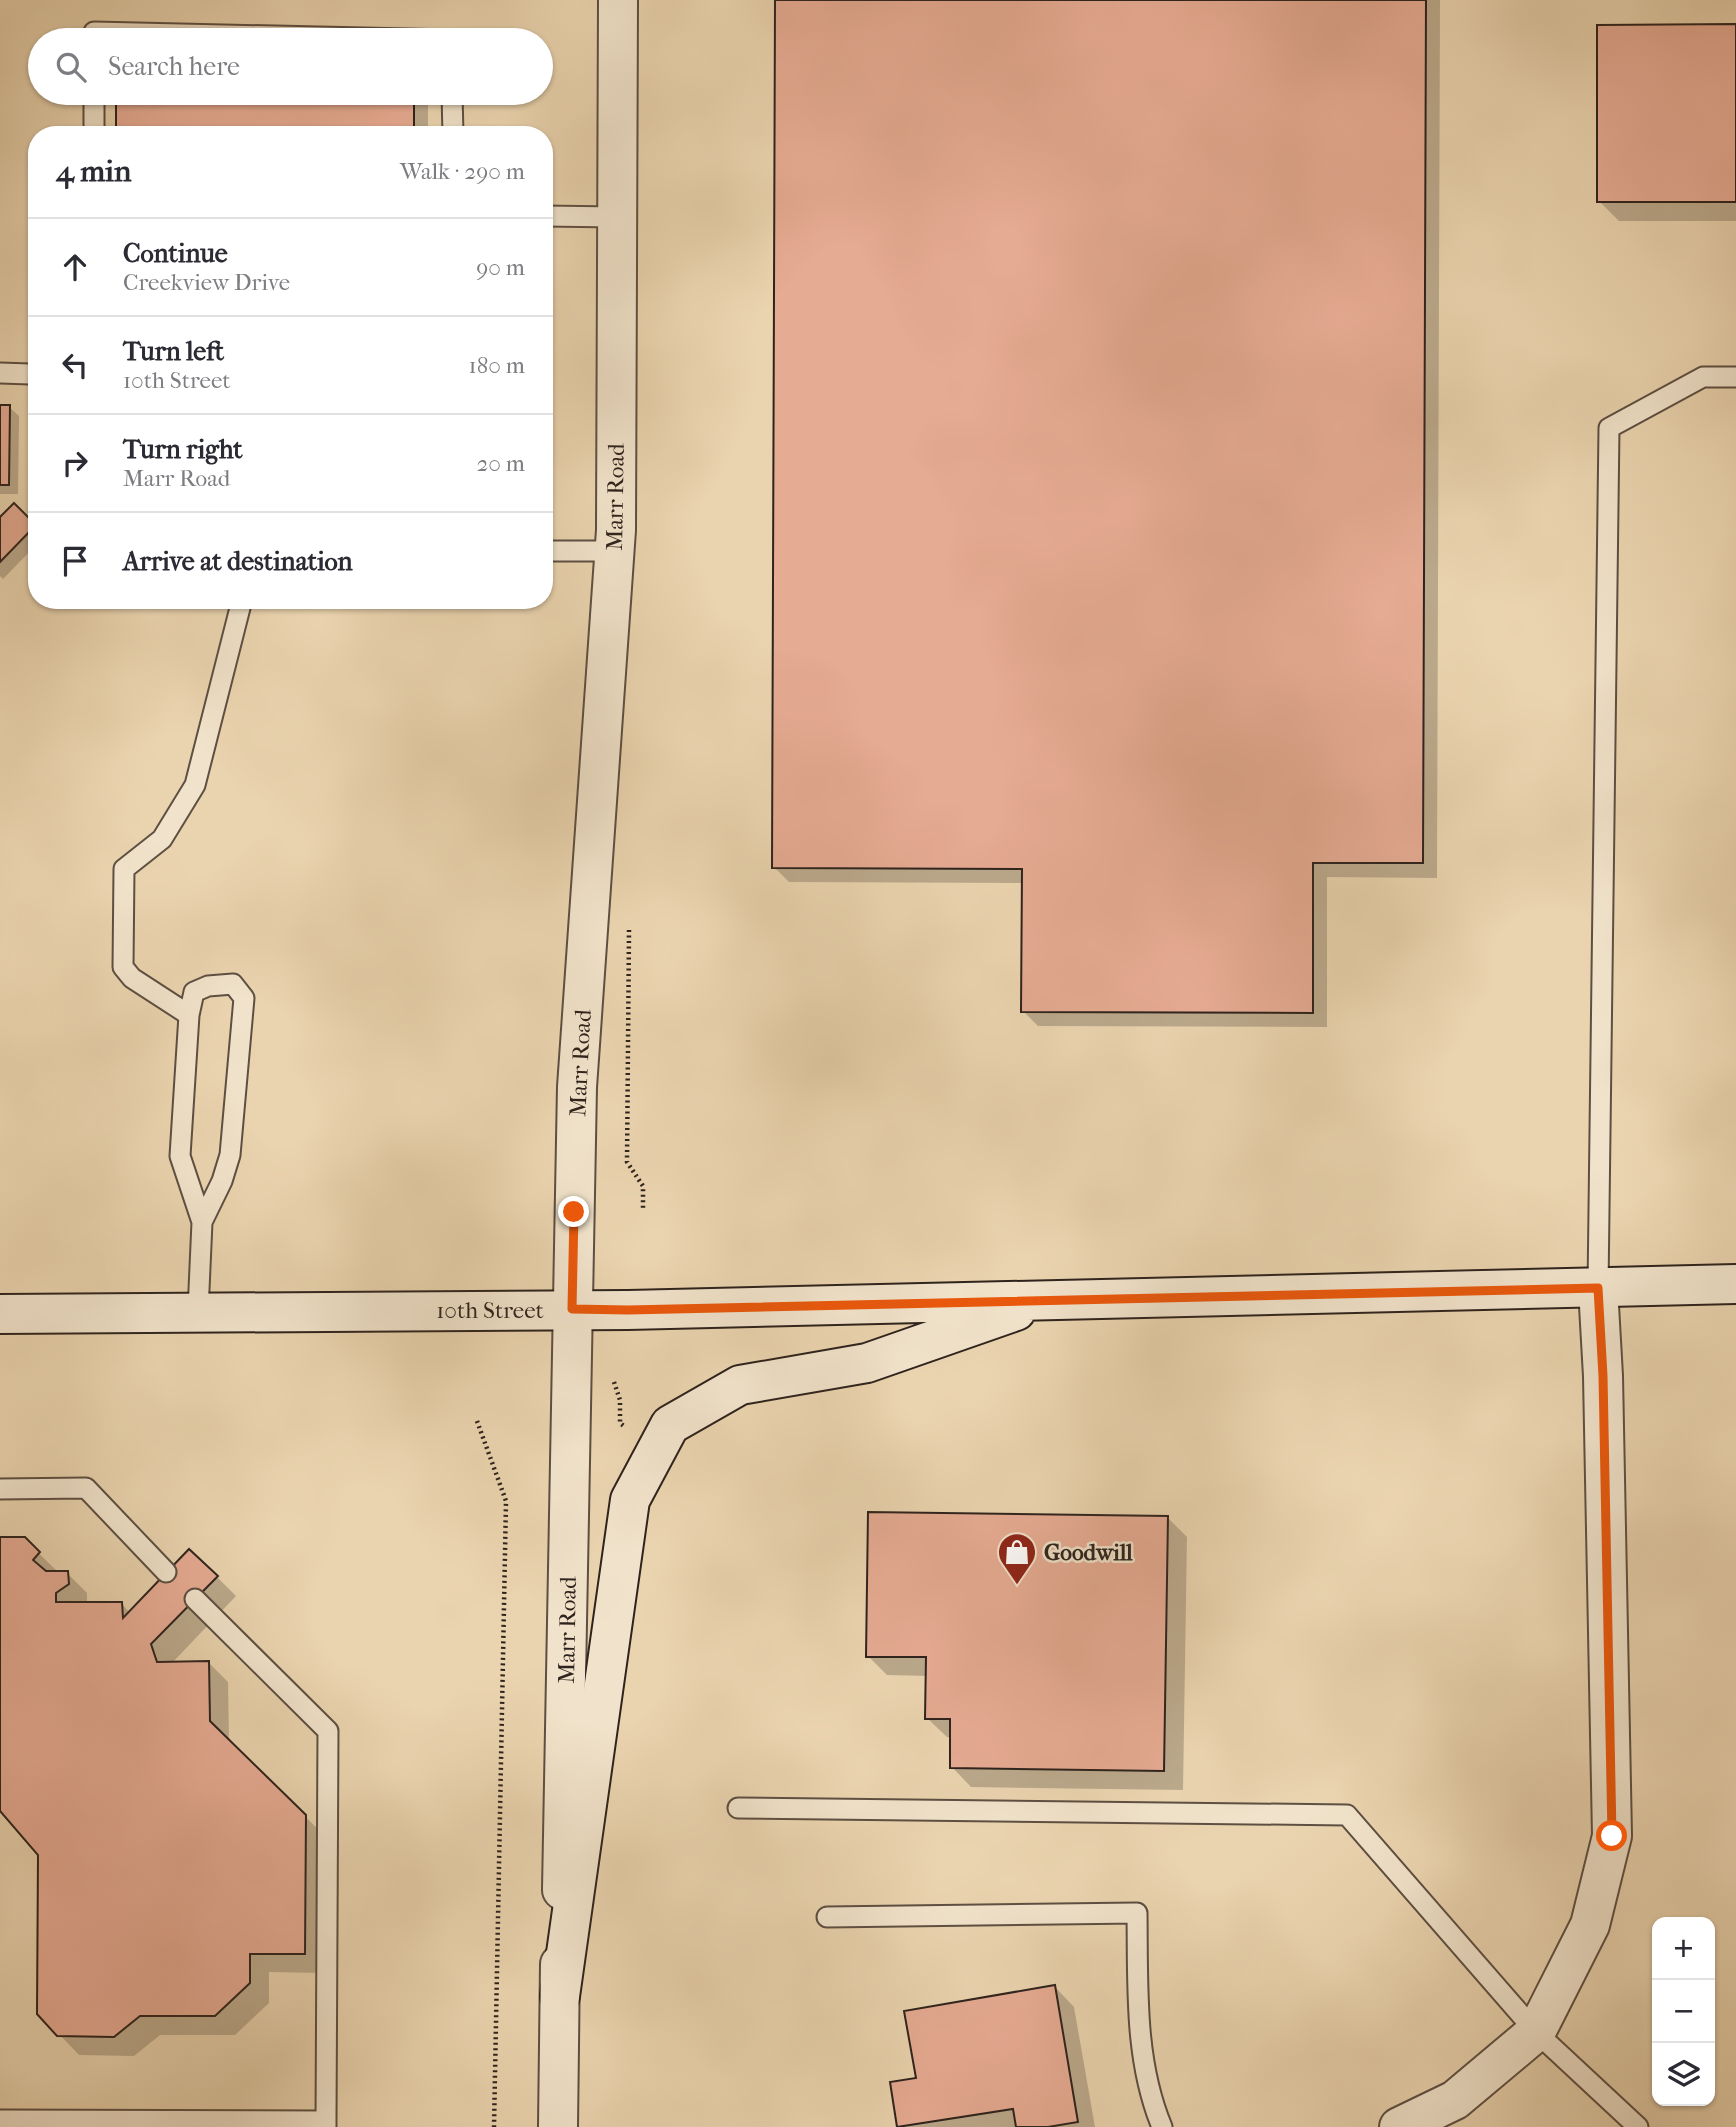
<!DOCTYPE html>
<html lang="en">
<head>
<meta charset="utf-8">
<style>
  :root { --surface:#fff; --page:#f7f7f7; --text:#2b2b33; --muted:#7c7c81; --line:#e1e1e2 }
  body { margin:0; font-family:"IM FELL French Canon",serif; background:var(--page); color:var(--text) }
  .controls { position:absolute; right:21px; bottom:21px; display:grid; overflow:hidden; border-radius:14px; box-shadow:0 2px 5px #0004 }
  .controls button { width:63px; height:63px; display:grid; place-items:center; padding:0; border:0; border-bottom:2px solid var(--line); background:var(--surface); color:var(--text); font:35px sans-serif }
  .stop { position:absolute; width:21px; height:21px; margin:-16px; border:5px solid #ea580c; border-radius:50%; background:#fff }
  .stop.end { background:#ea580c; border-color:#fff; box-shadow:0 2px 7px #0008 }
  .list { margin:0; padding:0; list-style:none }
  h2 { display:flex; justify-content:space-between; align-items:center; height:91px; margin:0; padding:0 28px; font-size:30px }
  h2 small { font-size:23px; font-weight:400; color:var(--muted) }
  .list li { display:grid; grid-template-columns:46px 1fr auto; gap:21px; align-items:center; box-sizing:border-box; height:98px; padding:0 28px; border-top:2px solid var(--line) }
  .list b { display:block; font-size:26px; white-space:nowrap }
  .list p { margin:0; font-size:23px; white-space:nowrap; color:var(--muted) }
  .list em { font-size:23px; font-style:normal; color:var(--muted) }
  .icon { flex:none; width:38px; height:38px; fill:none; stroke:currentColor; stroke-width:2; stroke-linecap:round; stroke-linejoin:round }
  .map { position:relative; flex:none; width:1736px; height:2127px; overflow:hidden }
  .search { position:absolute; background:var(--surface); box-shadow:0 2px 5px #0004; left:28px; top:28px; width:525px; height:77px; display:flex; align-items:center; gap:18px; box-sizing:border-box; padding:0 24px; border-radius:38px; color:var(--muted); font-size:26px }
  .panel { position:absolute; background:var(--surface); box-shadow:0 2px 5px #0004; left:28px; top:126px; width:525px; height:483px; border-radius:28px }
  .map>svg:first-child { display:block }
  .shadow { fill:#0003 }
  .building { fill:#e6ab93; stroke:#2e231d; stroke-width:2 }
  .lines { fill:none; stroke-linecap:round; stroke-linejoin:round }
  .service-casing { stroke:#5d4f42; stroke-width:23 }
  .minor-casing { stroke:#5d4f42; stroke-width:42 }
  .tertiary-casing { stroke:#5d4f42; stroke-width:42 }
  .secondary-casing { stroke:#2e231d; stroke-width:42 }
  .path { stroke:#2e231d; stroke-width:4.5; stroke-dasharray:2 3.5; stroke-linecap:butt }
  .service { stroke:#f1e3cb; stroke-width:19 }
  .minor { stroke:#f1e3cb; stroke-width:38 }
  .tertiary { stroke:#f1e3cb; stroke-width:38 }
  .secondary { stroke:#f1e3cb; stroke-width:38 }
  .route { stroke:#ea580c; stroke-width:9 }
  .labels { text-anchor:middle; stroke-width:5; stroke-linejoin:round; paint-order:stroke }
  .street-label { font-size:23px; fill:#2e231d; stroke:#f1e3cb }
  .poi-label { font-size:23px; font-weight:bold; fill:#2e231d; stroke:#f1e3cb; text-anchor:start }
</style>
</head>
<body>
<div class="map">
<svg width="1736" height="2127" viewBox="0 0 1736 2127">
  <rect width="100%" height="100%" fill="#ead4af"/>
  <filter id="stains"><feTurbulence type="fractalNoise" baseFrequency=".00286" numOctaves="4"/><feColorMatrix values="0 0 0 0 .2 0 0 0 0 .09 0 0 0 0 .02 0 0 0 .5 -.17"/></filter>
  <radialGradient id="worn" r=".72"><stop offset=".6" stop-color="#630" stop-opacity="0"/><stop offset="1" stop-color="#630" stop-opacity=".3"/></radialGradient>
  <path class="shadow" d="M 777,0 L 1440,0 L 1437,878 L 1327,877 L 1327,1027 L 1038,1026 L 1023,1011 L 1023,883 L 789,882 L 774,867 Z
    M 1736,26 L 1736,221 L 1619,221 L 1599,201 Z
    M 118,93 L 428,93 L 428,135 L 118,135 Z
    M 0,407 L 9,407 L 19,416 L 18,494 L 0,494 Z
    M 14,506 L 37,528 L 37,544 L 3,579 L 0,576 L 0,520 Z
    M 1167,1517 L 1187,1537 L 1183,1790 L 971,1787 L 952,1767 L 952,1738 L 947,1737 L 927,1718 L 928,1676 L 887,1675 L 868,1656 Z
    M 0,1539 L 24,1539 L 59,1573 L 67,1573 L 87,1593 L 87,1603 L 121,1603 L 130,1613 L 217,1577 L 236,1596 L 171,1664 L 209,1663 L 228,1682 L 229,1742 L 325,1836 L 324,1973 L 269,1972 L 269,2003 L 235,2035 L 160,2035 L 134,2056 L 79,2055 L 59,2034 L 40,1854 L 0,1808 Z
    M 1055,1987 L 1074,2007 L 1095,2127 L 899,2127 L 892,2084 L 918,2079 Z"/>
  <path class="building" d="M 775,0 L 1426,0 L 1423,863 L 1313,863 L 1313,1013 L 1021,1012 L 1022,869 L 772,868 Z
    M 1736,24 L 1736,202 L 1597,202 L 1597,25 Z
    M 116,93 L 414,93 L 414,135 L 116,135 Z
    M 0,405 L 10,405 L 9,485 L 0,485 Z
    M 14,503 L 36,525 L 0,562 L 0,517 Z
    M 868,1512 L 1168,1516 L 1164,1771 L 950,1768 L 950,1719 L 925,1719 L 926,1657 L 866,1657 Z
    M 0,1537 L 25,1537 L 40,1552 L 33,1560 L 46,1571 L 68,1571 L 69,1584 L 56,1593 L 56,1602 L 122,1602 L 123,1618 L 189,1549 L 218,1576 L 151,1644 L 157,1662 L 209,1661 L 210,1721 L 306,1815 L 305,1954 L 250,1954 L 250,1983 L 215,2016 L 140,2016 L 114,2037 L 57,2036 L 37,2014 L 38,1855 L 0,1811 Z
    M 1055,1985 L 1078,2122 L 1048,2127 L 1016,2127 L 1013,2109 L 897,2127 L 890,2082 L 916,2078 L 904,2011 Z"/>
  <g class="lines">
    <defs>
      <path id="service" d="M 94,40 L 94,32 L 451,40
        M 94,93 L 94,135
        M 452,93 L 453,135
        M 544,216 L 617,217
        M 0,373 L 30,374 L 37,376
        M 544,551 L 615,551
        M 189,1015 L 132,978 L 123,967 L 124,869 L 162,839 L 195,785 L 242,600
        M 1598,1288 L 1609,428 L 1703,377 L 1736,377
        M 198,1312 L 202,1222 L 180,1156 L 189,1015 L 194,992 L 208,986 L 233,984 L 244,998 L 230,1155 L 222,1181 L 202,1222
        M 0,1489 L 86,1488 L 166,1572
        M 195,1599 L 328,1731 L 326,2121
        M 738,1808 L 1347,1815 L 1536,2032 L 1638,2127
        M 827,1917 L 1137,1913 C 1138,1985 1134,2060 1162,2127
        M 0,2120 L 326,2121 L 326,2127"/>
      <path id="minor" d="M 1399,2127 L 1455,2100 L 1536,2032 L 1590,1925 L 1612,1836 L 1603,1376 L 1598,1288"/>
      <path id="tertiary" d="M 562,1890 L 577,1087 L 616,530 L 618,0
        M 558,2127 L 560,1964"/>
      <path id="secondary" d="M 0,1314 L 628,1310 L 1736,1284
        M 560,1996 L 630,1500 L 670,1425 L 740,1385 L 867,1363 L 1016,1311"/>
    </defs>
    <use href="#service" class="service-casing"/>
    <use href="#minor" class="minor-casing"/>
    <use href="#tertiary" class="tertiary-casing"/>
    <use href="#secondary" class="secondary-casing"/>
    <path class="path" d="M 629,930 L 627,1162 L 643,1186 L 643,1209
      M 614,1382 L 620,1400 L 620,1423 L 625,1427
      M 477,1421 L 506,1501 L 494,2127"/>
    <use href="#service" class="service"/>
    <use href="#minor" class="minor"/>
    <use href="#tertiary" class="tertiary"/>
    <use href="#secondary" class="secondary"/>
  </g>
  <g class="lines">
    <path class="route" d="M 574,1212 L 572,1309 L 628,1310 L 1598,1288 L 1603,1376 L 1612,1836"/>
  </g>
  <defs>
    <symbol id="shop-pin" viewBox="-11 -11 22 30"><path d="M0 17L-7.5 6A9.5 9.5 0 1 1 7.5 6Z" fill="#8f2418" stroke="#f1e3cb"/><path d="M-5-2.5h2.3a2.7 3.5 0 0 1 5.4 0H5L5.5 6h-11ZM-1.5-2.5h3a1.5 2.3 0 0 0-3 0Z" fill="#fff"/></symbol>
  </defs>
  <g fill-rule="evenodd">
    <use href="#shop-pin" x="995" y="1530" width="44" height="60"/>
  </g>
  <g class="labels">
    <g class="street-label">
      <text transform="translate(615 497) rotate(-89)" y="8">Marr Road</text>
      <text transform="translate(580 1063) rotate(-87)" y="8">Marr Road</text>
      <text x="490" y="1318">10th Street</text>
      <text transform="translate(567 1630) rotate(-89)" y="8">Marr Road</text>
    </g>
    <g class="poi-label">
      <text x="1044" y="1560">Goodwill</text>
    </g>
  </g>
  <rect width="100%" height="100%" filter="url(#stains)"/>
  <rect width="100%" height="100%" fill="url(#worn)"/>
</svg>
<div class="controls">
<button>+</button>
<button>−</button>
<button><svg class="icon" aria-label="layers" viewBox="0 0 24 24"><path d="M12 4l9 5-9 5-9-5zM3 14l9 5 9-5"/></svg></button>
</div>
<div class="stop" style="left:1612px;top:1836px"></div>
<div class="stop end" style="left:574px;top:1212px"></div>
<div class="search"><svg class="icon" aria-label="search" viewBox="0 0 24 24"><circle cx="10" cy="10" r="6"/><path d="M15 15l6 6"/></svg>Search here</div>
<section class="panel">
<h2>4 min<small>Walk · 290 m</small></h2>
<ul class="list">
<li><svg class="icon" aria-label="ahead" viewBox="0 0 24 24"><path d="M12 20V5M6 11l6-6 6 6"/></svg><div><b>Continue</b><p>Creekview Drive</p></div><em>90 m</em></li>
<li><svg class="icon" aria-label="left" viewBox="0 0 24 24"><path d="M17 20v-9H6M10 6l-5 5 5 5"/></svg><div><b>Turn left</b><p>10th Street</p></div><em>180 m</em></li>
<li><svg class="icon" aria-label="right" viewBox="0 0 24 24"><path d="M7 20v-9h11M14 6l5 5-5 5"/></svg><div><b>Turn right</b><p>Marr Road</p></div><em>20 m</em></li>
<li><svg class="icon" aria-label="arrive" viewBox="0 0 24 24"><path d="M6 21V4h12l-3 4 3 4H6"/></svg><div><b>Arrive at destination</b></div></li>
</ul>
</section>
</div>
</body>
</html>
